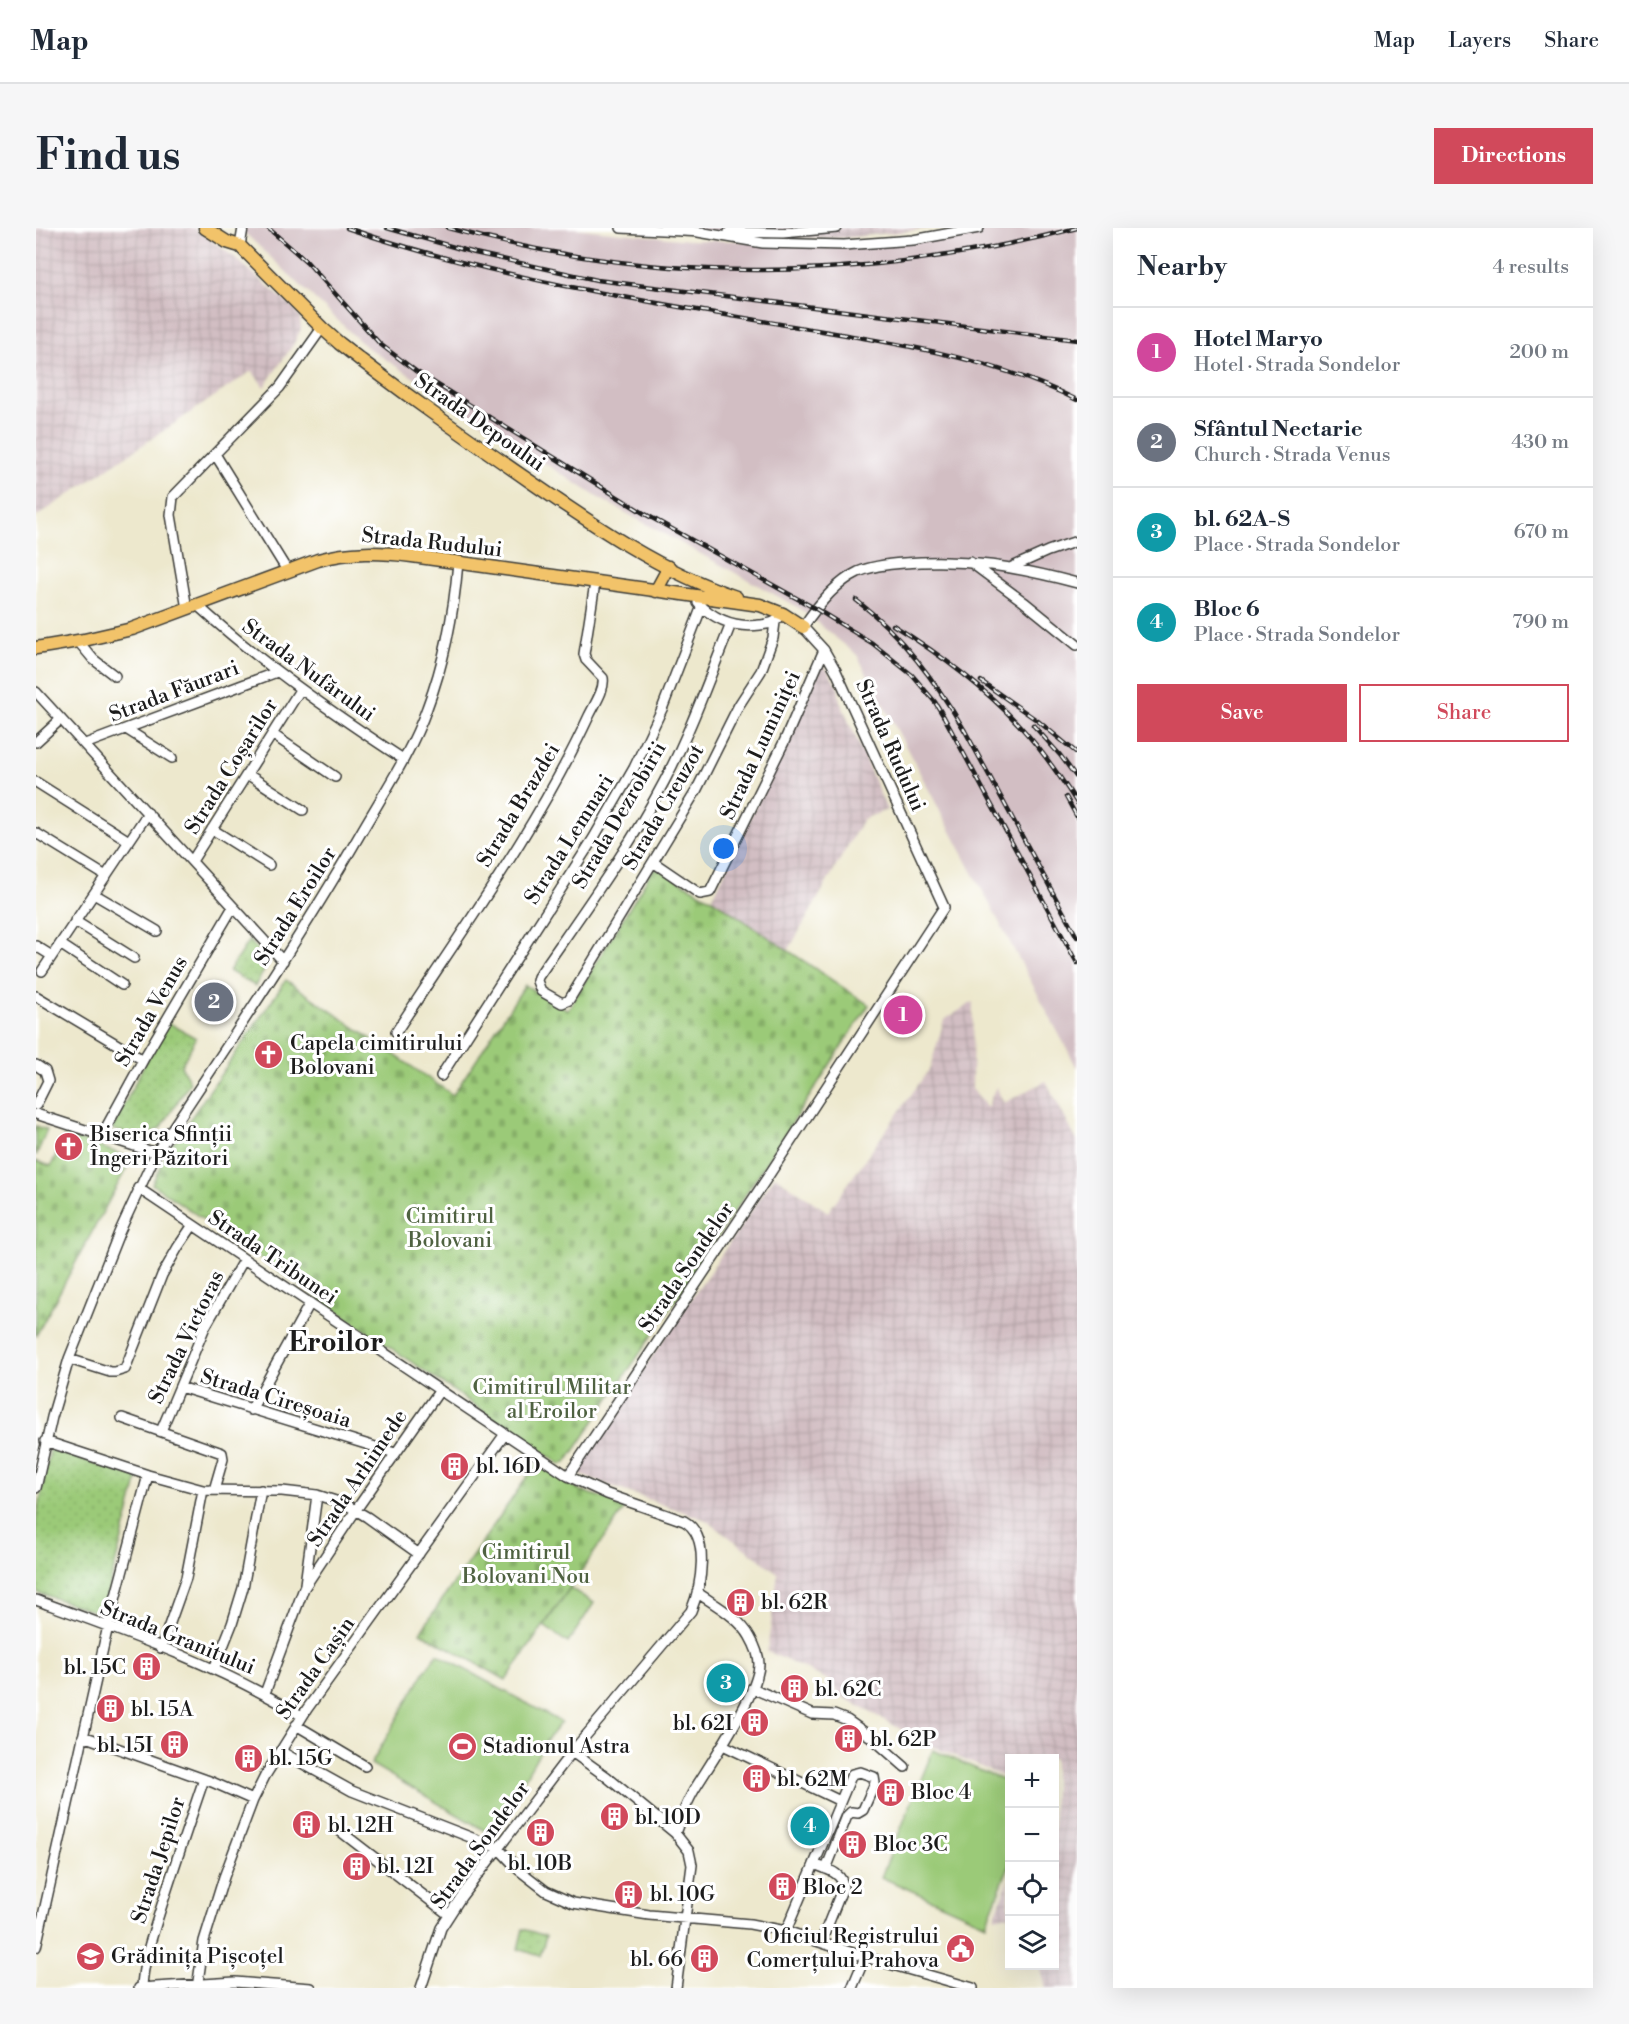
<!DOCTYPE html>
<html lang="en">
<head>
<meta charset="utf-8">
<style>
  :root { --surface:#fff; --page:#f6f6f7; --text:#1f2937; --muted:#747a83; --line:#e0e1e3; --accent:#d1495b }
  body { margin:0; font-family:"Libre Bodoni",serif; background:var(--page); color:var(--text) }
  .controls { position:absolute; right:18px; bottom:18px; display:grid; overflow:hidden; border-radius:0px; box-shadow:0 6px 24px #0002 }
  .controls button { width:54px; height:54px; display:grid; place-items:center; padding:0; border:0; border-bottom:2px solid var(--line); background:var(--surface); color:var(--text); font:30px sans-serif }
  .you { position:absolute; left:688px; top:621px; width:21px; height:21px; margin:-15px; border:4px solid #fff; border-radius:50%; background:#1a73e8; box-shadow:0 0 0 9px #1a73e833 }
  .badge { display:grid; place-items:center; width:39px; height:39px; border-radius:50%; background:var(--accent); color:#fff; font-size:20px; font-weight:700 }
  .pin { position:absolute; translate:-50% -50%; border:3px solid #fff; box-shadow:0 2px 6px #0006 }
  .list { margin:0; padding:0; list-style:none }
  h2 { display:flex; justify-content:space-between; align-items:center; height:78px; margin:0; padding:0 24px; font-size:26px }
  h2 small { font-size:20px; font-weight:400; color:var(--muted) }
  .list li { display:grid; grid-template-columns:39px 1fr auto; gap:18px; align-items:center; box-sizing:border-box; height:90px; padding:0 24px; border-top:2px solid var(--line) }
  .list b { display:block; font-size:22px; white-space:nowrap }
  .list p { margin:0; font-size:20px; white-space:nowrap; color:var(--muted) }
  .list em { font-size:20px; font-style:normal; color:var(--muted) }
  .actions { display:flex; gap:12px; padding:18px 24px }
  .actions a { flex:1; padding:14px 0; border:2px solid var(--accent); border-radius:0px; text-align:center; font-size:21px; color:var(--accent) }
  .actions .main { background:var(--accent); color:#fff }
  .icon { flex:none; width:33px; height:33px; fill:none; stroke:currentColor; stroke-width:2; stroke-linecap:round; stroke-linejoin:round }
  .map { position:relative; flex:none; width:1041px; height:1760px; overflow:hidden; border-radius:0px }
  header { display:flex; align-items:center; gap:36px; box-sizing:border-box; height:84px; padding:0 30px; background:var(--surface); border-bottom:2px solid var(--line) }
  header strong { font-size:28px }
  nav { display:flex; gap:33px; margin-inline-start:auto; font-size:21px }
  .intro { display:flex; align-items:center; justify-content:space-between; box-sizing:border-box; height:144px; padding:0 36px }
  h1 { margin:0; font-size:42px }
  .button { padding:15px 27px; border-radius:0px; background:var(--accent); color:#fff; font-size:21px; font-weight:700 }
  main { display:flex; gap:36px; padding:0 36px }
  aside { flex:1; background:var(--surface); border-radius:0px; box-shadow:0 6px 24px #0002 }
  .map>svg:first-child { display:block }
  .industrial { fill:url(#industrial-grid) }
  .railway { fill:#d2bec3 }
  .grass { fill:url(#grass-dots); stroke:#5c734a; stroke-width:1.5 }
  .cemetery { fill:url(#cemetery-stones); stroke:#5c734a; stroke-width:1.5 }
  .garden { fill:#9bca78; stroke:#5c734a; stroke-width:1.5 }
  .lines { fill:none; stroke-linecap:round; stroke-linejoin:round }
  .minor-casing { stroke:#3b3b37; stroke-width:12 }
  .major-casing { stroke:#3b3b37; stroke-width:15 }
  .minor { stroke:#fff; stroke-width:9 }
  .major { stroke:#f2c36a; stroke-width:12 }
  .rail-casing { stroke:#1c1c1c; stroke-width:4.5 }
  .rail { stroke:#fff; stroke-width:2; stroke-dasharray:7; stroke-linecap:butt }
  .labels { text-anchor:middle; stroke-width:6; stroke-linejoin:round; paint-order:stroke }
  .street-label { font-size:21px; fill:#1c1c1c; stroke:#fff }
  .poi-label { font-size:21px; fill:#1c1c1c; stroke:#fff; text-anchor:start }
  .park-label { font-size:21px; fill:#4f6241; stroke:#fff }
  .district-label { font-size:27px; font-weight:bold; fill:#1c1c1c; stroke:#fff }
</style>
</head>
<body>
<header>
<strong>Map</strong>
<nav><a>Map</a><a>Layers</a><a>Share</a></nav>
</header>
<div class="intro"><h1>Find us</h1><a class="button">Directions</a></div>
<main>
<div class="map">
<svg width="1041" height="1760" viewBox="0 0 1041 1760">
  <defs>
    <pattern id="industrial-grid" width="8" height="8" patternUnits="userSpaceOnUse" patternTransform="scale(1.5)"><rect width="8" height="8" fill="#d2bec3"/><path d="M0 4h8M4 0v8" fill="none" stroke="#b4a3a7"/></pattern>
    <pattern id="grass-dots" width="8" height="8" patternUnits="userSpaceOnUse" patternTransform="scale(1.5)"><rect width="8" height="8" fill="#9bca78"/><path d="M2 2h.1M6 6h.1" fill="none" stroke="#85ad67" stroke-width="1.8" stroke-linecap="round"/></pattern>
    <pattern id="cemetery-stones" width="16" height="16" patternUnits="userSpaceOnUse" patternTransform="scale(1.5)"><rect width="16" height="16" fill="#9bca78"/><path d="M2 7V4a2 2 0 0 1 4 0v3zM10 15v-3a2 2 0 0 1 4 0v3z" fill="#85ad67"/></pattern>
  </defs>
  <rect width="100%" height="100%" fill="#fff"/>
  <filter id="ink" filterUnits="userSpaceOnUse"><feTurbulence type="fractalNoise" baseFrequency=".0167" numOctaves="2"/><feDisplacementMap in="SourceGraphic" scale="12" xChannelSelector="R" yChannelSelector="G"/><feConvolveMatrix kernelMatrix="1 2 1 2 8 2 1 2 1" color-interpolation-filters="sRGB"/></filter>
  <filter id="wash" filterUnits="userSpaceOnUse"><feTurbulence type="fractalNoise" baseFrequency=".008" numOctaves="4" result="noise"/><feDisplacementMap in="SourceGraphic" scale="24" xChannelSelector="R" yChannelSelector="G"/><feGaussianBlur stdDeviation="1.35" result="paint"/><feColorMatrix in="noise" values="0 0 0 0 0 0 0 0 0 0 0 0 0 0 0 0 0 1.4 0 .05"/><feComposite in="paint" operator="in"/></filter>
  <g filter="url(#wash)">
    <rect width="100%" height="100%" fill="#ede8cd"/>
    <path class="industrial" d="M 0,0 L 158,0 L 197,28 L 257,80 L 264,90 L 265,101 L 257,117 L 228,159 L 216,143 L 0,289 Z
      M 635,0 L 902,0 L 809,10 L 661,8 Z
      M 786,436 L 792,442 L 802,459 L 804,473 L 851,582 L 827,591 L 752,723 L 676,671 Z
      M 937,774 L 936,861 L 951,879 L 960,859 L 968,875 L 1010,853 L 1041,913 L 1041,1760 L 1010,1760 L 1004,1738 L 1018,1738 L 1018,1530 L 974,1530 L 973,1551 L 893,1517 L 805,1468 L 792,1452 L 731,1423 L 742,1345 L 670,1292 L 544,1247 L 542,1237 L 739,948 L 792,984 L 894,840 L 908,792 Z
      M 973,1651 L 973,1687 L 958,1690 Z"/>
    <path class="railway" d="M 200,0 L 537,0 L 653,12 L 809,14 L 915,6 L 943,0 L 1041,0 L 1041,840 L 821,427 L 763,380 L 561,269 L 329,118 L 212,8 Z"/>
    <path class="grass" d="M 213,712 L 233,734 L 219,758 L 193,743 Z
      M 129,795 L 133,795 L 160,810 L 145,838 L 154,854 L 125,900 L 103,910 L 76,901 Z
      M 0,898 L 11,902 L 0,928 Z
      M 14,1221 L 102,1250 L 66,1386 L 0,1364 L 0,1294 Z
      M 487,1701 L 510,1708 L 504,1728 L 482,1721 Z"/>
    <path class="cemetery" d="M 618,639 L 676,671 L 833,777 L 666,1033 L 530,1235 L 524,1236 L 116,956 L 129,927 L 250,752 L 417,867 L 489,757 L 532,782 Z
      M 29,907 L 96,930 L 0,1108 L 0,933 L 15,938 Z
      M 502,1233 L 533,1256 L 545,1263 L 591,1277 L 470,1452 L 384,1404 Z"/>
    <path class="garden" d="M 534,1360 L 558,1375 L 532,1415 L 508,1398 Z
      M 401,1426 L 525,1494 L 510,1513 L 456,1607 L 335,1536 L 389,1443 Z
      M 897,1522 L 973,1555 L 973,1638 L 950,1696 L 845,1649 Z"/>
  </g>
  <g filter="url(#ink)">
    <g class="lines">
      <defs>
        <path id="minor" d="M 585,0 L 667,4
          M 662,4 L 727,15 L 808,17 L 877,12 L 943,0
          M 693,4 L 747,5 L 801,0
          M 204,18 L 207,0
          M 179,226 L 252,344
          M 934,334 L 988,374 L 1041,417
          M 976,339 L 1012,323 L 1041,313
          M 662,375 C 679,392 700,400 724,397 C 731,396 737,396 742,391
          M 161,377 C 225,435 295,484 367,531
          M 151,381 L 135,287 L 137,269 L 244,159 L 286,100
          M 695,396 C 674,448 655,502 629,552 C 593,621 546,685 502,749 L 501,753 L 505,763 L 526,775 L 533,772 L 660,563 L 703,477 L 725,443 L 737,410 L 739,394
          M 42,413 L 57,431 L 79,448
          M 0,464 L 247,733
          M 90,501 L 136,530
          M 236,506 L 299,549
          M 0,514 L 25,491
          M 49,516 L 241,444
          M 211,546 L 267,582
          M 0,554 L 93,613
          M 176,601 L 233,637
          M 0,605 L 70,648
          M 156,633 L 264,462
          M 617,634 L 664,666 L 674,664 L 748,514 L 788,422
          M 58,666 L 121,703
          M 39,693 L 98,730
          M 24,716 L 86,757
          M 0,718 L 16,728
          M 6,743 L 112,585
          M 0,768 L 107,832
          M 360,804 C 427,701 501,600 553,488 C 558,477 569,462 567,450 L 550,432 L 548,426 L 559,355
          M 0,837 L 9,843 L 12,853 L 0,877
          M 405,848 L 557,611 L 598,540 L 626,481 L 666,378
          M 0,886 L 120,925
          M 66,907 L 107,832 L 197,679
          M 102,960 L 532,1248 L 571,1266 L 648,1293 C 675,1308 665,1359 655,1383 L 536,1524 L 425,1669 L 405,1700 L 385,1760
          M 33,1131 L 74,1144 L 79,1144 L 89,1141 L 126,1047 L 142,1019 L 157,997
          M 144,1159 L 359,1225
          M 215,1182 L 274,1075
          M 86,1190 L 186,1225 L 187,1231 L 178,1262
          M 125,1203 L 169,1099 L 208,1031
          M 9,1213 L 112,1247 L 167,1262 L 246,1263 L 281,1267 L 309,1276 L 331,1289 L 383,1326
          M 532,1248 L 731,950 L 908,679 L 800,443 L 788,422 L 767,399 C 781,378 799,355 822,344 C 836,338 853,336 868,335 C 931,330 981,339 1041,355
          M 0,1260 L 16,1189 L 33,1131 L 83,1005 L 120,925 C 189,821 260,717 323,608 C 347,566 375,525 391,480 C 409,433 418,384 422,334
          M 269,1356 L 281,1267
          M 0,1372 C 91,1405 183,1437 266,1488
          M 125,1420 L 150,1350 L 167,1262
          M 178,1441 L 196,1396 L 207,1360 L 225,1262
          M 716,1460 L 776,1486 L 798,1487 L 811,1492 L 835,1509 L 869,1539
          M 229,1465 L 268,1360 L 320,1282 L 404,1162
          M 260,1497 L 329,1538
          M 47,1508 L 176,1554 L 217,1572
          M 687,1517 L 804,1573
          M 244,1523 L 316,1563 L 462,1620 L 483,1642 L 510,1663 L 537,1675 L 613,1687 L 714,1696 L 750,1703 L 829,1729 L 937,1760
          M 536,1524 L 571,1549 L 639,1605 L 653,1623 L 656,1637 L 640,1760
          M 304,1603 L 413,1687
          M 639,1605 C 645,1590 651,1573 660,1559 C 676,1533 723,1464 723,1436 C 723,1428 718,1416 714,1409 C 704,1390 679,1377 662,1365
          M 778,1636 C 789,1641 807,1644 807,1659 L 785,1714
          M 750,1703 L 816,1546 L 824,1544 L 838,1549 L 839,1555 L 827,1582 L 822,1585 L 815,1584 L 811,1588 L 790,1641
          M 0,1719 L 72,1398 L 112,1247
          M 103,1760 L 199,1754 L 275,1760
          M 106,1760 C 107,1733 116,1709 124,1683 C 138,1639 153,1595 168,1551
          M 161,1760 L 168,1713 L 188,1649 L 217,1572 L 229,1548 L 271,1481 L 469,1206
          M 816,1760 L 829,1729"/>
        <path id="major" d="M 169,0 L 191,14 L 204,18 L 286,100 L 303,115 C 365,164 430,209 495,254 C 559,298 626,344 700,369
          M 620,363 L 633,339
          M 0,420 L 48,412 L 96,401 L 282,332 C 314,323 344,324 376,328 L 724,377 L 747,386 L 767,399"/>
      </defs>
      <use href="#minor" class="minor-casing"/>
      <use href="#major" class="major-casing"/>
      <use href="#minor" class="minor"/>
      <use href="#major" class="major"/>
      <defs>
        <path id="rail" d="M 232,0 L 271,34 L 344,116 L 381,144 L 609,286 L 780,381 L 836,415 L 876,447 L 899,474 L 908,489 L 1041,735
          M 311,0 C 453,49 596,71 744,96 C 844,113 949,126 1041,172
          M 351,0 L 439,25 L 561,52 L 1041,112
          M 412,0 C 619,58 833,54 1041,0
          M 820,372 C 866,407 900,454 929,503 L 1041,709
          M 857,397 C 902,425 947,458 983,497 C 1005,521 1024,548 1041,575
          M 945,453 L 1002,493 L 1041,525
          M 997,497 L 1024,527 L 1041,550
          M 1030,569 L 1041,589"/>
      </defs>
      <use href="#rail" class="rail-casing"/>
      <use href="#rail" class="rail"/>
    </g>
  </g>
  <defs>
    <symbol id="church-disc" viewBox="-11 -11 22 22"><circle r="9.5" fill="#d1495b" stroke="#fff"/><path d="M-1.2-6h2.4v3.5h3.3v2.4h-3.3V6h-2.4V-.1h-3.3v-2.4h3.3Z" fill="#fff"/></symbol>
    <symbol id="building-disc" viewBox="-11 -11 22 22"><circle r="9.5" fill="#d1495b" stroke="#fff"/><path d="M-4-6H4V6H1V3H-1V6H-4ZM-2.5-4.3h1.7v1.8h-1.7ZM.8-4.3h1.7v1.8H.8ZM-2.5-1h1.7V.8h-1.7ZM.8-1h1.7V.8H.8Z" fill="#fff"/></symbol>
    <symbol id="stadium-disc" viewBox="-11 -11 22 22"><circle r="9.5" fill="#d1495b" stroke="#fff"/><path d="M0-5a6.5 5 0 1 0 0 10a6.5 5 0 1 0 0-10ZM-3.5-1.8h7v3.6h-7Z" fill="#fff"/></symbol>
    <symbol id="civic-disc" viewBox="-11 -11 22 22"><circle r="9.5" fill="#d1495b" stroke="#fff"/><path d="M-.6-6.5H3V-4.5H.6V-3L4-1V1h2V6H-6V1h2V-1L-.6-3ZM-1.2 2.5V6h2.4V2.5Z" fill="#fff"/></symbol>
    <symbol id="school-disc" viewBox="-11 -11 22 22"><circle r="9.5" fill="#d1495b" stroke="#fff"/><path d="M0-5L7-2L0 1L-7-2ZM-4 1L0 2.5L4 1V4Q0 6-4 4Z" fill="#fff"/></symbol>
  </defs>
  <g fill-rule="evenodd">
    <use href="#church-disc" x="216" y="810" width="33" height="33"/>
    <use href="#church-disc" x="16" y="902" width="33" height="33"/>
    <use href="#building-disc" x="402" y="1222" width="33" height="33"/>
    <use href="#building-disc" x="688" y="1358" width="33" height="33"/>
    <use href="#building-disc" x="94" y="1422" width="33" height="33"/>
    <use href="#building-disc" x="742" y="1444" width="33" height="33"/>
    <use href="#building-disc" x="58" y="1464" width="33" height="33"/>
    <use href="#building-disc" x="702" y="1478" width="33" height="33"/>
    <use href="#building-disc" x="796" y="1494" width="33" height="33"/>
    <use href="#building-disc" x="122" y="1500" width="33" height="33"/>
    <use href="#stadium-disc" x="410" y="1502" width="33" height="33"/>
    <use href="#building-disc" x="196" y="1514" width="33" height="33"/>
    <use href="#building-disc" x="704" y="1534" width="33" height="33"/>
    <use href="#building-disc" x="838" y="1548" width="33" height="33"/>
    <use href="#building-disc" x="562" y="1572" width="33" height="33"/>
    <use href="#building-disc" x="254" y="1580" width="33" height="33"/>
    <use href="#building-disc" x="488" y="1588" width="33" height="33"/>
    <use href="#building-disc" x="800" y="1600" width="33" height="33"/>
    <use href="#building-disc" x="304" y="1622" width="33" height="33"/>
    <use href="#building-disc" x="730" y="1642" width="33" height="33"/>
    <use href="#building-disc" x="576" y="1650" width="33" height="33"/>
    <use href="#civic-disc" x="908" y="1704" width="33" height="33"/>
    <use href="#school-disc" x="38" y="1712" width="33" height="33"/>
    <use href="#building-disc" x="652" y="1714" width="33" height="33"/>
  </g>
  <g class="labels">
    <g class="street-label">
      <text transform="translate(444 194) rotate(35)" y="7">Strada Depoului</text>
      <text transform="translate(396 314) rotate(6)" y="7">Strada Rudului</text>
      <text transform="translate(273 442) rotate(36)" y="7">Strada Nufărului</text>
      <text transform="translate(138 463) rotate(-21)" y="7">Strada Făurari</text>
      <text transform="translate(724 517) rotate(-65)" y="7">Strada Luminiței</text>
      <text transform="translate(855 517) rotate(66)" y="7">Strada Rudului</text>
      <text transform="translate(195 538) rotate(-58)" y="7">Strada Coșarilor</text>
      <text transform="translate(482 577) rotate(-59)" y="7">Strada Brazdei</text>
      <text transform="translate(627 579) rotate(-60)" y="7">Strada Creuzot</text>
      <text transform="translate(583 587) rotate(-60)" y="7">Strada Dezrobirii</text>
      <text transform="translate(533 611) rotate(-58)" y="7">Strada Lemnari</text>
      <text transform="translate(259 678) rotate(-58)" y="7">Strada Eroilor</text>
      <text transform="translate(115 783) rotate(-60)" y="7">Strada Venus</text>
      <text transform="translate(237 1029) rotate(34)" y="7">Strada Tribunei</text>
      <text transform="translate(650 1039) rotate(-56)" y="7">Strada Sondelor</text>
      <text transform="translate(150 1109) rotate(-64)" y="7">Strada Victoras</text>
      <text transform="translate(240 1170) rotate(17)" y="7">Strada Cireșoaia</text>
      <text transform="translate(321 1250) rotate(-56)" y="7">Strada Arhimede</text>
      <text transform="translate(142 1409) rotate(22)" y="7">Strada Granitului</text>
      <text transform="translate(279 1440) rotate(-55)" y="7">Strada Cașin</text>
      <text transform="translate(444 1617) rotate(-54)" y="7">Strada Sondelor</text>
      <text transform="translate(122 1632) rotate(-72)" y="7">Strada Jepilor</text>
    </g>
    <g class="poi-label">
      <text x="254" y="822">Capela cimitirului<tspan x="254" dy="24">Bolovani</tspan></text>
      <text x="54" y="913">Biserica Sfinții<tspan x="54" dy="24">Îngeri Păzitori</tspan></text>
      <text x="440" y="1245">bl. 16D</text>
      <text x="725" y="1381">bl. 62R</text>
      <text x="90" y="1446" text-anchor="end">bl. 15C</text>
      <text x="779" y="1468">bl. 62C</text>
      <text x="95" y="1488">bl. 15A</text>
      <text x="697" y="1502" text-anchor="end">bl. 62I</text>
      <text x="834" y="1518">bl. 62P</text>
      <text x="117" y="1524" text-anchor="end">bl. 15I</text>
      <text x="447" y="1525">Stadionul Astra</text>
      <text x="233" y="1537">bl. 15G</text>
      <text x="741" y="1558">bl. 62M</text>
      <text x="875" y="1571">Bloc 4</text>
      <text x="599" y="1596">bl. 10D</text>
      <text x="292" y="1604">bl. 12H</text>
      <text x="838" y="1623">Bloc 3C</text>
      <text x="504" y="1642" text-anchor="middle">bl. 10B</text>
      <text x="341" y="1645">bl. 12I</text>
      <text x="767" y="1666">Bloc 2</text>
      <text x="614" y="1673">bl. 10G</text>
      <text x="903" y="1715" text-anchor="end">Oficiul Registrului<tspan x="903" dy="24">Comerțului Prahova</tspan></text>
      <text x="75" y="1735">Grădinița Pișcoțel</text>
      <text x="647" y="1738" text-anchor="end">bl. 66</text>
    </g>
    <g class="park-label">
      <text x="414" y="995">Cimitirul<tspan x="414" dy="24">Bolovani</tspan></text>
      <text x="516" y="1166">Cimitirul Militar<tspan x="516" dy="24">al Eroilor</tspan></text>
      <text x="490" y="1331">Cimitirul<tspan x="490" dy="24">Bolovani Nou</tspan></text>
    </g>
    <g class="district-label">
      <text x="300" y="1123">Eroilor</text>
    </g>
  </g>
</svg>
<div class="controls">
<button>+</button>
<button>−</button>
<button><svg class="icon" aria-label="locate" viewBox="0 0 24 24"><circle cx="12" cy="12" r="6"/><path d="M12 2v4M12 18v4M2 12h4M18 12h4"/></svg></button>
<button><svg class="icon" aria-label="layers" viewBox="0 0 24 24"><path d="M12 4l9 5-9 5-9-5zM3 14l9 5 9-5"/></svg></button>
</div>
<div class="you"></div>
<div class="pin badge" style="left:867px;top:787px;background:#d1479c">1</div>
<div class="pin badge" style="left:178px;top:774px;background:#6b7280">2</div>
<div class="pin badge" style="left:690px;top:1455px;background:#0f9aa8">3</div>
<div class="pin badge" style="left:774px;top:1598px;background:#0f9aa8">4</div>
</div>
<aside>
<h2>Nearby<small>4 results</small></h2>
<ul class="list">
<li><span class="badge" style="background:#d1479c">1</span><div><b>Hotel Maryo</b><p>Hotel · Strada Sondelor</p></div><em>200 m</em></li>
<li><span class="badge" style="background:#6b7280">2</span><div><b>Sfântul Nectarie</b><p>Church · Strada Venus</p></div><em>430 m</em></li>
<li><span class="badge" style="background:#0f9aa8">3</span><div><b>bl. 62A-S</b><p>Place · Strada Sondelor</p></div><em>670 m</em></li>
<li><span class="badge" style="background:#0f9aa8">4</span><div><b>Bloc 6</b><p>Place · Strada Sondelor</p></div><em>790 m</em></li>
</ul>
<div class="actions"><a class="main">Save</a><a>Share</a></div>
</aside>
</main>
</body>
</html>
